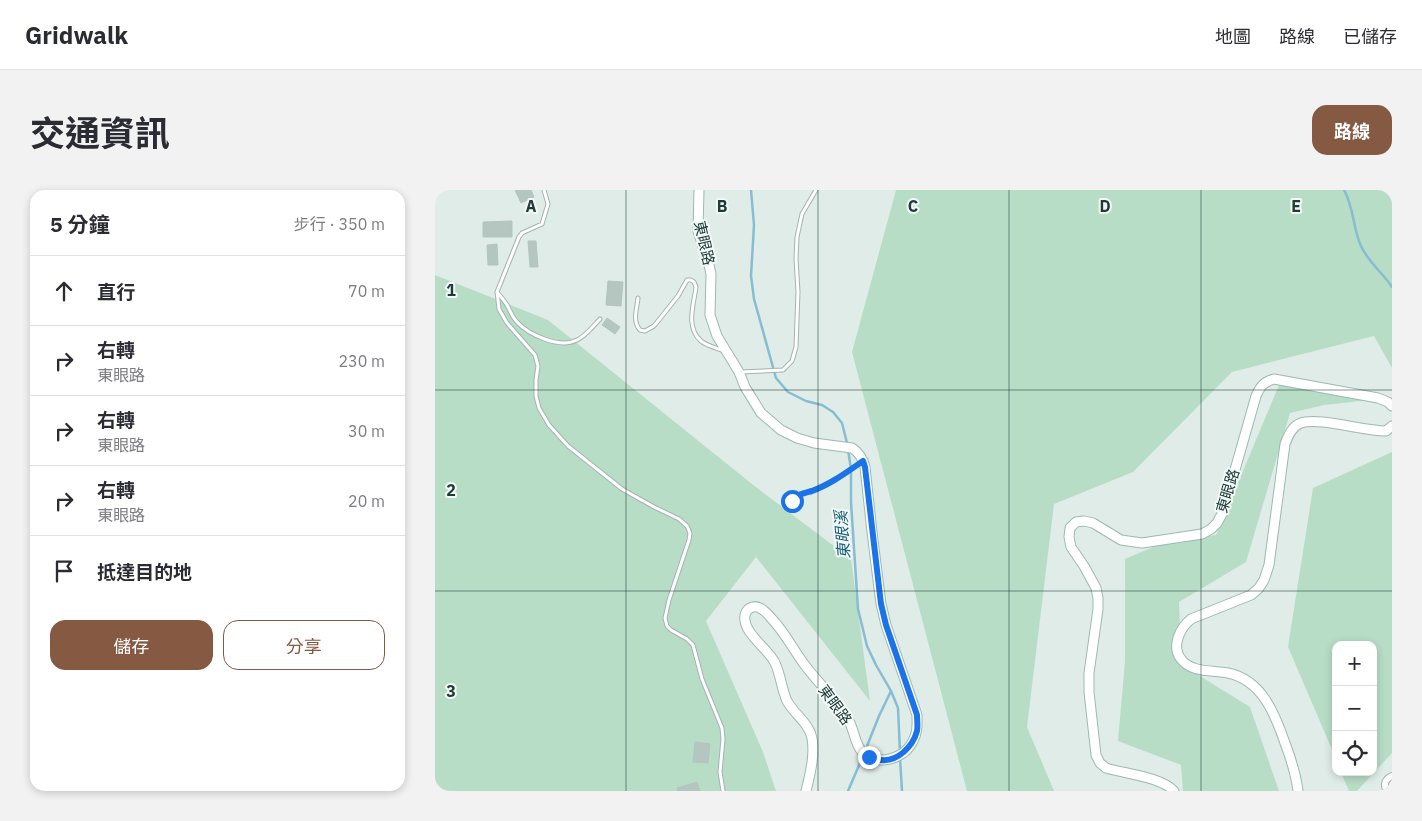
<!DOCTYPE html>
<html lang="zh-TW">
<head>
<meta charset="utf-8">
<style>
  :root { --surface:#fff; --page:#f2f2f3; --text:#2b2b33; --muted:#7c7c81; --line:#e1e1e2; --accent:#865942 }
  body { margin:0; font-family:"IBM Plex Sans","Noto Sans TC",sans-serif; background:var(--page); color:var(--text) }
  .controls { position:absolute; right:15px; bottom:15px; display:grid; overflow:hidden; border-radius:10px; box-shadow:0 2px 8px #0003 }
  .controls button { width:45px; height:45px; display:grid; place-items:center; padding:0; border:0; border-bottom:1px solid var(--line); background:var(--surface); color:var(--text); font:25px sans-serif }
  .stop { position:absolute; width:15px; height:15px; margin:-11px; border:4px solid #1a73e8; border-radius:50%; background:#fff }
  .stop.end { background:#1a73e8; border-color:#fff; box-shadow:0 1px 5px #0008 }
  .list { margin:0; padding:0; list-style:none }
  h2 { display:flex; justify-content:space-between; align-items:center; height:65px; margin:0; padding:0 20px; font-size:21px }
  h2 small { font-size:16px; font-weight:400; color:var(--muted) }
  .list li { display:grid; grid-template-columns:32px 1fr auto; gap:15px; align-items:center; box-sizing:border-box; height:70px; padding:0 20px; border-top:1px solid var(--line) }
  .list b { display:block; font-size:19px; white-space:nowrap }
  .list p { margin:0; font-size:16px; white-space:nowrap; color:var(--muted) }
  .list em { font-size:16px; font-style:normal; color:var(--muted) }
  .actions { display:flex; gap:10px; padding:15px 20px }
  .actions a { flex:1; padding:11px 0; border:1px solid var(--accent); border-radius:15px; text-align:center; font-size:18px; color:var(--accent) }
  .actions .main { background:var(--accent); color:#fff }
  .icon { flex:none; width:28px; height:28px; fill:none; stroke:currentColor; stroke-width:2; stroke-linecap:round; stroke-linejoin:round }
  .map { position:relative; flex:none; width:957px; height:601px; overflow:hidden; border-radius:15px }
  header { display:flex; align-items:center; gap:30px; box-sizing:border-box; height:70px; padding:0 25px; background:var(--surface); border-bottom:1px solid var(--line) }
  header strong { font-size:24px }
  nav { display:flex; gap:28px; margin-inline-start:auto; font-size:18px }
  .intro { display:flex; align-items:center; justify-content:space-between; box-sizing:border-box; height:120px; padding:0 30px }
  h1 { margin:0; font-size:35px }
  .button { padding:12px 22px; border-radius:15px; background:var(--accent); color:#fff; font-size:18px; font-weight:700 }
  main { display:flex; gap:30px; padding:0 30px }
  aside { flex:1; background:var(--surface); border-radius:15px; box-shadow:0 2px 8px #0003 }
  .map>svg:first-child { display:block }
  .green { fill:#b8ddc7 }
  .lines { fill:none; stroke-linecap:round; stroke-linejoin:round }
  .stream { stroke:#86bdd2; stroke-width:2.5 }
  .building { fill:#b5c6c1; stroke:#b3c5c0 }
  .lane-casing { stroke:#a3b4b0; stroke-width:5 }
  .street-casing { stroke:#a3b4b0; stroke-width:8 }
  .secondary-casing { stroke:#9eb8b2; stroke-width:11 }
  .lane { stroke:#fff; stroke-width:3 }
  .street { stroke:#fff; stroke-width:6 }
  .secondary { stroke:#fff; stroke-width:9 }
  .route { stroke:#1a73e8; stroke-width:6 }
  .grid { fill:none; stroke:#203c38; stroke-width:1; stroke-opacity:0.55 }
  .labels { text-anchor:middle; stroke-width:4; stroke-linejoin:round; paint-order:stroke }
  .street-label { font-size:15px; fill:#203c38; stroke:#f1f8f5 }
  .water-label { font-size:16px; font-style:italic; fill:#195d7a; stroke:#f1f8f5 }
  .grid-label { font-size:16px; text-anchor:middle; font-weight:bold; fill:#203c38; stroke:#f1f8f5; stroke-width:4; stroke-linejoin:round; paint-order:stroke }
</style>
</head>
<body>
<header>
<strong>Gridwalk</strong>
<nav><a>地圖</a><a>路線</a><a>已儲存</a></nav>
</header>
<div class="intro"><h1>交通資訊</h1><a class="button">路線</a></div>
<main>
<aside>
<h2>5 分鐘<small>步行 · 350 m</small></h2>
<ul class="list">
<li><svg class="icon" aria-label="ahead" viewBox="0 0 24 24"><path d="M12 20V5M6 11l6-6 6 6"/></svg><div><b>直行</b></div><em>70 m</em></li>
<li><svg class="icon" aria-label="right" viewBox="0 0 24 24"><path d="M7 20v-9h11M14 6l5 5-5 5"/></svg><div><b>右轉</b><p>東眼路</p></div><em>230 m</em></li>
<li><svg class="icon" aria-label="right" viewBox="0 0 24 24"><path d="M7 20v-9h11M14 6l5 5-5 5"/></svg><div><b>右轉</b><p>東眼路</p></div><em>30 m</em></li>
<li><svg class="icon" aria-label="right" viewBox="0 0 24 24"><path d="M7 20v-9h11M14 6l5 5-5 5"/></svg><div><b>右轉</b><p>東眼路</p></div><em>20 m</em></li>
<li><svg class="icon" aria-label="arrive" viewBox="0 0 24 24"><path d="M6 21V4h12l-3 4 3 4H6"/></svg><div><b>抵達目的地</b></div></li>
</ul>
<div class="actions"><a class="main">儲存</a><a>分享</a></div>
</aside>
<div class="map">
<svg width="957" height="601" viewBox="0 0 957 601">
  <rect width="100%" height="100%" fill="#e0ece8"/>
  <path class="green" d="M 461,0 L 957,0 L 957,178 L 939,146 L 797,182 L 698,282 L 619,314 L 592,537 L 619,601 L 532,601 L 417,162 Z
    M 0,85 L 113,130 L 322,298 L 416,369 L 435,511 L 321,367 L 271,431 L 328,562 L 341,601 L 0,601 Z
    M 847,188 L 944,209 L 889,215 L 855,223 L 811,372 L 744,412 L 746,466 L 757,481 L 815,517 L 844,601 L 748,601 L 746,575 L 683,551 L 690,471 L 690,369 L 732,351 L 781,345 Z
    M 957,262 L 957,563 L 922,601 L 914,601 L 906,582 L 938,582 L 938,455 L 901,455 L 901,569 L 853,457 L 878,298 Z"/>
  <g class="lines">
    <path class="stream" d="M 316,0 L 319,35 L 316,86 L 319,109 L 341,188 L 353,202 L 371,211 L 387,215 L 398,222 L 407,233 L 412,253 L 416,279 L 416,312 L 423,419 L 432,456 L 441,475 L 456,501 L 463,518 L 465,562
      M 909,0 C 919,17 918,39 926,56 C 933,72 948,83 957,97
      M 430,561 L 444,526 L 456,501
      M 465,568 L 467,601
      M 413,601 L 428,566"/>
  </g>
  <path class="building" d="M 80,0 L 96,0 L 99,7 L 86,13 Z
    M 77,31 L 77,47 L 48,47 L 48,32 Z
    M 93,51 L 101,51 L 103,77 L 95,77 Z
    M 62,54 L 63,75 L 53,75 L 52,55 Z
    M 173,91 L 188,92 L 186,116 L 171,115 Z
    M 172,128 L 185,137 L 180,144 L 167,135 Z
    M 260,552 L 275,554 L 273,573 L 258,572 Z
    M 262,592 L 265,601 L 243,601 L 242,598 Z"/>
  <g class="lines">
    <defs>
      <path id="lane" d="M 109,0 L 113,14 L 107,34 L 87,43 L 84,47 L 62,102 L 63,110 L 64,119 L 72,133 L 100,165 L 103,176 L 101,190 L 101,206 L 104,218 L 114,235 L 133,256 L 187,299 L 219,317 L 244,329 L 252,336 L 255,343 L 254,350 L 234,410 L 230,428 L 232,436 L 236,440 L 252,449 L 258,455 L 267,489 L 287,538 L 288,549 L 285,582 L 288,601
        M 62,102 C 65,106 69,110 72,115 C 75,120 77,127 82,132 C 94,145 125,159 142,150 C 151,146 158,136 165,129
        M 203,108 C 202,119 197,131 205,140 L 210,141 L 219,136 L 243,106 L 252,90 L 256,90 L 259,92 L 261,97 C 259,114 250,137 266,151 C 272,156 282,158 289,161
        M 305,182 L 348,180 L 357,171 L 361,157 L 363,102 L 361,69 L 362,47 L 367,24 L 381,0
        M 357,317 L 357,311 L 360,306 L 387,297 L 396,292 L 428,271"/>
      <path id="street" d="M 952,601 C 948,595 950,589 957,586"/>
      <path id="secondary" d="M 264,0 L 263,41 L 274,75 L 276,84 L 275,125 L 282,146 L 304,182 L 310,197 L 326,223 L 346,240 L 362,248 L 379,253 L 417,258 C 425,263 428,269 430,277 L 437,342 L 446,414 L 451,435 L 482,525 C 482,534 483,542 478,551 C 469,569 443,577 427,562 C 420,554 419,540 414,531 C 402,510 383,493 369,474 C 358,459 349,441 336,428 C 332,423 324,415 318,417 C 313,418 311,421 310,425 C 307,442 331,457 339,471 C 346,484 346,498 352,511 C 359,524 374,533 377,548 C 380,566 375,584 371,601
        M 739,601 C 726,587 691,584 671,578 L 665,573 L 661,565 L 654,502 L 654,483 L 663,419 L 663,408 L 661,398 L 649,376 L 636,357 L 634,347 L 635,338 L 641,332 L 649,331 L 658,333 L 686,350 L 707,353 L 767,344 L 776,339 L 782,333 L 788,322 L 821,206 C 825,197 828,192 839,189 L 943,208 L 953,212 L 957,216
        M 863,601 C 861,584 856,569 850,553 C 840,524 827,490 793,483 C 778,480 756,483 746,469 C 736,456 745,438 756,429 L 816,405 L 824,398 L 829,390 L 834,375 L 850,254 C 853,246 857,236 866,233 C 882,227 929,241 951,241 L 957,236"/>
    </defs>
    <use href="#lane" class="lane-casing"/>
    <use href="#street" class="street-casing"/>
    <use href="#secondary" class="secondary-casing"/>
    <use href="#lane" class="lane"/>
    <use href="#street" class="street"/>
    <use href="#secondary" class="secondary"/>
  </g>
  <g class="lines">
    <path class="route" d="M 357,311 C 362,304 370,303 377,301 C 396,294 412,282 428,271 L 430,277 L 446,414 L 451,435 L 482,525 C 482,530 483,536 482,541 C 478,556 463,572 446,570 C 442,570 438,568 434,567"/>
  </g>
  <path class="grid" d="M 191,0 L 191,601M 383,0 L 383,601M 574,0 L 574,601M 766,0 L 766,601M 0,200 L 957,200M 0,401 L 957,401"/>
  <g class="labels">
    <g class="street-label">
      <text transform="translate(269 53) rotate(77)" y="5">東眼路</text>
      <text transform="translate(793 301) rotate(-73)" y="5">東眼路</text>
      <text transform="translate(400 515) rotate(54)" y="5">東眼路</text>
    </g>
    <g class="water-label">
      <text transform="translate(407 345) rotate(-94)" y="6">東眼溪</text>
    </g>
  </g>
  <g class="grid-label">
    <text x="96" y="22">A</text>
    <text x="287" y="22">B</text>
    <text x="478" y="22">C</text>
    <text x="670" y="22">D</text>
    <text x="861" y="22">E</text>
    <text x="16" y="106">1</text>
    <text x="16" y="306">2</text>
    <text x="16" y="507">3</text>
  </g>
</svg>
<div class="controls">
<button>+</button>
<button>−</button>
<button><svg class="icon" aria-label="locate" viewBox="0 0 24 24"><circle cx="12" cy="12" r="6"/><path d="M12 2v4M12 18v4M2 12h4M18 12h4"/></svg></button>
</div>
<div class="stop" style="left:357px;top:311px"></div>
<div class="stop end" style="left:434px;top:567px"></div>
</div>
</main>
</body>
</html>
